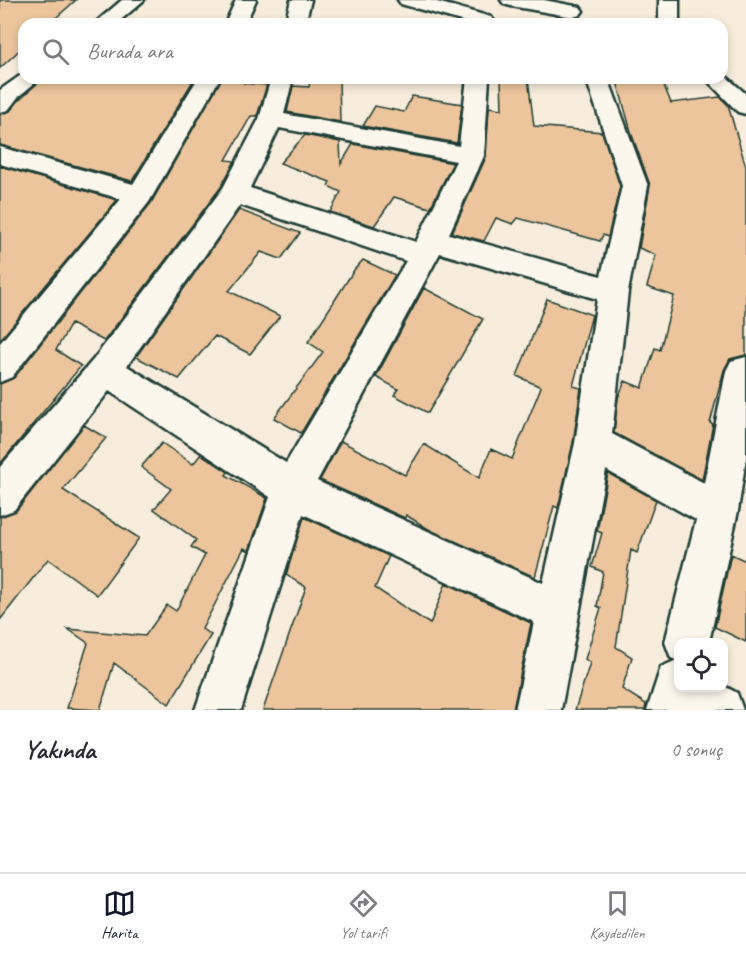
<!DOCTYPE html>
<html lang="tr">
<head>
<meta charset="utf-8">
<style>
  :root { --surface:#fff; --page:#f2f2f3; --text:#2b2b33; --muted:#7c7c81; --line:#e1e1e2; --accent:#111827 }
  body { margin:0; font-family:Caveat,sans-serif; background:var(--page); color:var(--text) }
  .controls { position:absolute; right:18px; bottom:18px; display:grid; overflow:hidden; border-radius:12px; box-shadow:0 3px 9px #0003 }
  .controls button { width:54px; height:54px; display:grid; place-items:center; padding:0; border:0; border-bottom:2px solid var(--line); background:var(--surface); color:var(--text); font:30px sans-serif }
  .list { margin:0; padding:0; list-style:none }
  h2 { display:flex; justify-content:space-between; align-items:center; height:78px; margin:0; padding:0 24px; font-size:26px }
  h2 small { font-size:20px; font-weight:400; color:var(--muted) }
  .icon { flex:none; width:33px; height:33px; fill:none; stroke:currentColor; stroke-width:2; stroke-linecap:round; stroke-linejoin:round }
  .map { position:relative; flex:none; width:746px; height:710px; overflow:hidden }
  .search { position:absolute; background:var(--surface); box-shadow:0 3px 9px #0003; left:18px; right:18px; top:18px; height:66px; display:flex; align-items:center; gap:15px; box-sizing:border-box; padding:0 21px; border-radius:18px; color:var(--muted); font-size:22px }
  .sheet { height:162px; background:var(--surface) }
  nav { display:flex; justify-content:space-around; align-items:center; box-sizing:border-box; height:84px; border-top:2px solid var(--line); background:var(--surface); font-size:16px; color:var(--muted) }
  nav a { display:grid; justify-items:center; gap:3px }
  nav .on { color:var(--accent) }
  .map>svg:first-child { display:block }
  .building { fill:#edc59d; stroke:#1f3d34; stroke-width:1.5 }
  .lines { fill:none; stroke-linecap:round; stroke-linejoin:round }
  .minor-casing { stroke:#1f3d34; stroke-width:5 }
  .minor { fill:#fbf7ec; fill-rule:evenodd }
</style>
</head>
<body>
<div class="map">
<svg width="746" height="710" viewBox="0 0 746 710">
  <rect width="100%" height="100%" fill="#f8eddc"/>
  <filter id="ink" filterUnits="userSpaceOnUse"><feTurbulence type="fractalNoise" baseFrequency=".0167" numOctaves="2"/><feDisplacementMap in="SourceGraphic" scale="12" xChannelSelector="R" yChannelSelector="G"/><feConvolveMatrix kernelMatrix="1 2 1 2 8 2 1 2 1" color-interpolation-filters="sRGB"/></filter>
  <g filter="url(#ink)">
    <path class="building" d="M 0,0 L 76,0 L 49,24 L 24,24 L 24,46 L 0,68 Z
      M 43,78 L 166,78 L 193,81 L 132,181 L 0,145 L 0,114 L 10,111 L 21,98 Z
      M 222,78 L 246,78 L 244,83 L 267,85 L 257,116 L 251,116 L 226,160 L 235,161 L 221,187 L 104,341 L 71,324 L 56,350 L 81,366 L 0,464 L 0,384 L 14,378 L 151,203 Z
      M 310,78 L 339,78 L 340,122 L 287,112 L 293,86 L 309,87 Z
      M 501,78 L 528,78 L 534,126 L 602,132 L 620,186 L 608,237 L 603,235 L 600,241 L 518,218 L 513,224 L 496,218 L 484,241 L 452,233 L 486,157 L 489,107 L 502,109 Z
      M 616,78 L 661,78 L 671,103 L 720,97 L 728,105 L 746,167 L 746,355 L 730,359 L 724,370 L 710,423 L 713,424 L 702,480 L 614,433 L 618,398 L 625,381 L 642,388 L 655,348 L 660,350 L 674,296 L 647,287 L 656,255 L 639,248 L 650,185 L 632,135 Z
      M 412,96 L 462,104 L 457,143 L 363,126 L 375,106 L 404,112 Z
      M 305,135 L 340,142 L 341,164 L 353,144 L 453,163 L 430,208 L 394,197 L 374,226 L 330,212 L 341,192 L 328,186 L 330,182 L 280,163 Z
      M 0,166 L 117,200 L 0,340 Z
      M 239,210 L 300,233 L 281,259 L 261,252 L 229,291 L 280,316 L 250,354 L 215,336 L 179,379 L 136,357 Z
      M 363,260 L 395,275 L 301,433 L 274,418 L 323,352 L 308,342 L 354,270 Z
      M 424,288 L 483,319 L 428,413 L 394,395 L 398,389 L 376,377 Z
      M 547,299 L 592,315 L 573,386 L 581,388 L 573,443 L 558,508 L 554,506 L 535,577 L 430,530 L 406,515 L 405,518 L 320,480 L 341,441 L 405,475 L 424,444 L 479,478 L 491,449 L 512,459 L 541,387 L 517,376 Z
      M 84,425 L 106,438 L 63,490 L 139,538 L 97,595 L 48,559 L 0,620 L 0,517 L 16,511 Z
      M 162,443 L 193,464 L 201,454 L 228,472 L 226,475 L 267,498 L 249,551 L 244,548 L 202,629 L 211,635 L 169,704 L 114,663 L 100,710 L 67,708 L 88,643 L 68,629 L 145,636 L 167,605 L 176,611 L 205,555 L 191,547 L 196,540 L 154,509 L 171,489 L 141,467 Z
      M 608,473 L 656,500 L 637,553 L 631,550 L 616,647 L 632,657 L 622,689 L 646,704 L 645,710 L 575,710 L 590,663 L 585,659 L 601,608 L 597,606 L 603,572 L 592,567 L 602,533 L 597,531 Z
      M 304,517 L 389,556 L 375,588 L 430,624 L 446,583 L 531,623 L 513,710 L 263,710 L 306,587 L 286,575 Z
      M 731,554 L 746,561 L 746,642 L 715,627 Z"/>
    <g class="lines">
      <defs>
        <path id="minor" d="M 122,0 L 144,0 L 116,24 L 94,24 Z
          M 236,0 L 256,0 L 245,24 L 225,24 Z
          M 291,0 L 311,0 L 305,24 L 285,24 Z
          M 398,0 L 430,0 L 491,17 L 494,21 L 492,24 L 472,24 L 401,4 Z
          M 501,0 L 544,0 L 580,7 L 583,11 L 580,15 L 573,17 L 511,6 L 504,4 Z
          M 659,0 L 679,0 L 679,24 L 659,24 Z
          M 24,73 L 24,78 L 41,78 L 19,96 L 8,110 L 0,112 L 0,90 Z
          M 722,73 L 746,94 L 746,114 L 738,112 L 705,78 L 722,78 Z
          M 198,78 L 220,78 L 149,202 L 12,377 L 0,382 L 0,343 L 121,199 L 0,164 L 0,147 L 133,184 Z
          M 271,78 L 293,78 L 284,114 L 459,146 L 467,78 L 489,78 L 484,156 L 449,234 L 601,276 L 622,186 L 586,78 L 608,78 L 648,186 L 628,292 L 612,434 L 704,483 L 726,371 L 731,361 L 746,357 L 746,458 L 738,511 L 709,642 L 678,642 L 678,661 L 671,658 L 665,642 L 696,520 L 606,470 L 561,710 L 515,710 L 534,622 L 303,514 L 241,710 L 195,710 L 270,497 L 109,391 L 14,510 L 0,515 L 0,467 L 93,360 L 223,188 L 259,119 ZM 279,128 L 456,161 L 416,242 L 250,188 ZM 240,205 L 406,261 L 286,463 L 127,366 ZM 440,253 L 597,299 L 575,443 L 543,583 L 317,481 Z
          M 677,660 L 678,688 L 724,688 L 724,686 L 737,693 L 743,710 L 647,710 L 661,667 Z"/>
      </defs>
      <use href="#minor" class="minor-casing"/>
      <use href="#minor" class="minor"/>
    </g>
  </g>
</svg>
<div class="controls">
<button><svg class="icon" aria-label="locate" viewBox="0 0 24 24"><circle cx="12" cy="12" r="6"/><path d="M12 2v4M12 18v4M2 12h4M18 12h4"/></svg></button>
</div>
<div class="search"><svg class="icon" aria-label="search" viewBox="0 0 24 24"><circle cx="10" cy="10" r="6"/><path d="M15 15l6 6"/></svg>Burada ara</div>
</div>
<section class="sheet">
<h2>Yakında<small>0 sonuç</small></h2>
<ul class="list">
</ul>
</section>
<nav>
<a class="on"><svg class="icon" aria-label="map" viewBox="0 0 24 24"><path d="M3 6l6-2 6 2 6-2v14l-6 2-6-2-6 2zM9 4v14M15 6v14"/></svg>Harita</a>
<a><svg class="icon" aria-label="directions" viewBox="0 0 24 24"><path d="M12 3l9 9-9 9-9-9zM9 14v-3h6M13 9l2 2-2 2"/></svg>Yol tarifi</a>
<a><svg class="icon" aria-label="saved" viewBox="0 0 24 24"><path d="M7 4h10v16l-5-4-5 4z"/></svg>Kaydedilen</a>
</nav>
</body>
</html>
